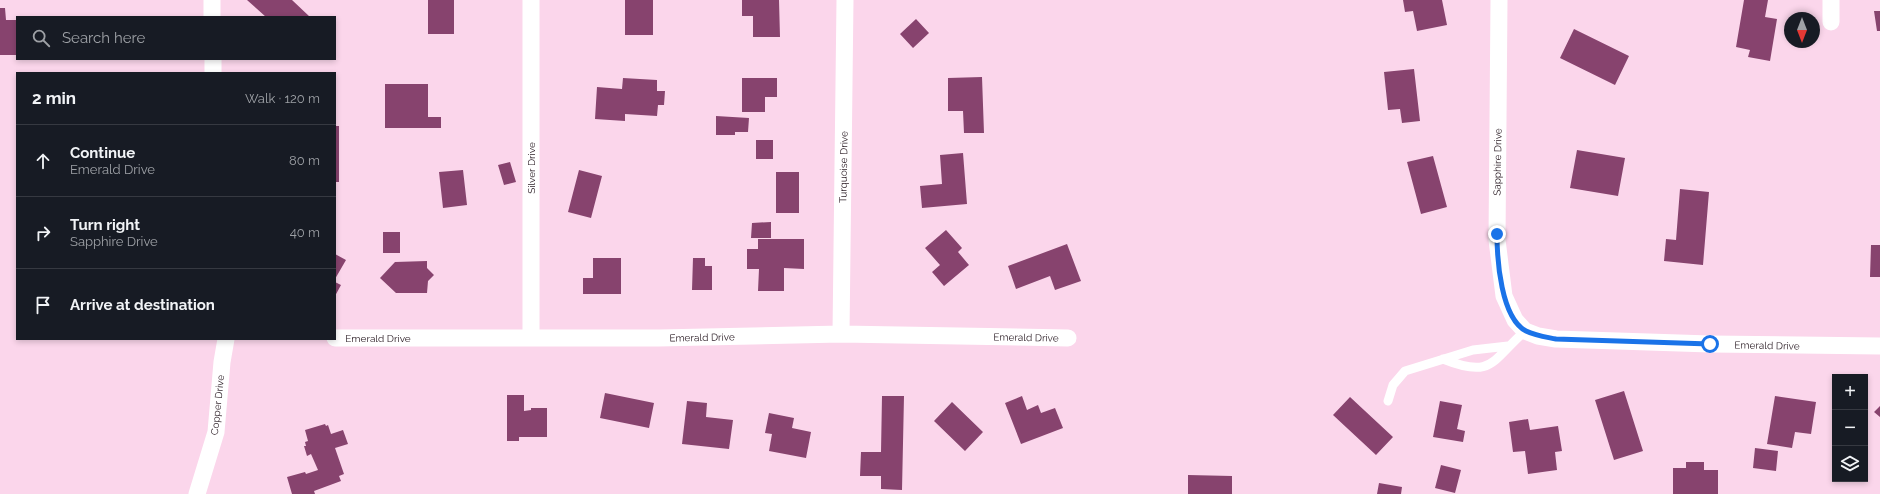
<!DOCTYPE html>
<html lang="en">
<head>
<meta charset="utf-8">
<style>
  :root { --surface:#171b24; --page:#242831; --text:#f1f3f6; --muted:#9ea1a6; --line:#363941 }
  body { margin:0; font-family:Raleway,sans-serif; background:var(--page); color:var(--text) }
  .controls { position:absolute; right:12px; bottom:12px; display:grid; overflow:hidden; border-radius:0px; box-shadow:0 2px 6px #0003 }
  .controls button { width:36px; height:36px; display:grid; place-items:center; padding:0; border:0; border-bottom:1px solid var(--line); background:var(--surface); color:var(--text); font:20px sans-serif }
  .compass { position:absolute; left:1784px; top:12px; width:36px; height:36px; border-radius:50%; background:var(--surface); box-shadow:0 2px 6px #0003; rotate:180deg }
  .stop { position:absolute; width:12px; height:12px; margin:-9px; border:3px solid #1a73e8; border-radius:50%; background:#fff }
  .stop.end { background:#1a73e8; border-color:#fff; box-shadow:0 1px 4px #0008 }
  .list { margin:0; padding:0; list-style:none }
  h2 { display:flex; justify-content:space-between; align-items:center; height:52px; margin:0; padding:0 16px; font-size:17px }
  h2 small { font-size:13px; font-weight:400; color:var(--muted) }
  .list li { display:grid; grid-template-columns:26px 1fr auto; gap:12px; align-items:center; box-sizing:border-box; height:72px; padding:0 16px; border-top:1px solid var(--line) }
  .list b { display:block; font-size:15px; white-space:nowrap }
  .list p { margin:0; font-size:13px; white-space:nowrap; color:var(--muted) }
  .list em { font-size:13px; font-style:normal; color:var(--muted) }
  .icon { flex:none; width:22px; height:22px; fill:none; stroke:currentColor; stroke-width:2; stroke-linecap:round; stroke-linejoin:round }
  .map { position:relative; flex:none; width:1880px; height:494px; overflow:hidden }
  .search { position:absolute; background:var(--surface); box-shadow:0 2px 6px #0003; left:16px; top:16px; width:320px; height:44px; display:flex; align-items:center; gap:10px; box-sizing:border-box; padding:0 14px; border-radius:0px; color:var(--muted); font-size:15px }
  .panel { position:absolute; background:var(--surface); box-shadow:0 2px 6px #0003; left:16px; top:72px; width:320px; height:268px; border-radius:0px }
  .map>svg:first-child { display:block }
  .building { fill:#87436e }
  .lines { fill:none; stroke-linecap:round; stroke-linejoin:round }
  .service { stroke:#fff; stroke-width:9 }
  .minor { stroke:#fff; stroke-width:17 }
  .route { stroke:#1a73e8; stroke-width:5 }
  .labels { text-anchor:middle; stroke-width:4; stroke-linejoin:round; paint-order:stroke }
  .street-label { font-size:10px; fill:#2a1c24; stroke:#fff }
</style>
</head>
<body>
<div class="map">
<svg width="1880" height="494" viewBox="0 0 1880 494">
  <rect width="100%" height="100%" fill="#fbd6eb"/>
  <path class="building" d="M 247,0 L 292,0 L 310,17 L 266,17 Z
    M 428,0 L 454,0 L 454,34 L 428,34 Z
    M 625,0 L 653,0 L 653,35 L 625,35 Z
    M 742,0 L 779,0 L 780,37 L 753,37 L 753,16 L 742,16 Z
    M 1403,0 L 1442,0 L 1447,25 L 1417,31 L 1413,11 L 1405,12 Z
    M 1744,0 L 1768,0 L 1765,17 L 1777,19 L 1770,61 L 1748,57 L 1750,50 L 1736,47 Z
    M 0,8 L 5,8 L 6,20 L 17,20 L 17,55 L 0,55 Z
    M 1874,11 L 1880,11 L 1880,31 L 1877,31 Z
    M 916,19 L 929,33 L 913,48 L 900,34 Z
    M 1574,29 L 1629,56 L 1615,85 L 1560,58 Z
    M 1414,69 L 1420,121 L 1402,123 L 1400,109 L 1388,110 L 1384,72 Z
    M 982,77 L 984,133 L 964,133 L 963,111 L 948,111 L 948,78 Z
    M 623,78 L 657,80 L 657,91 L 665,91 L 664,105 L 658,105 L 657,116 L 625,114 L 625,121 L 595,119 L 597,87 L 622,89 Z
    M 742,78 L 777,78 L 777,97 L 765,97 L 765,112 L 742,112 Z
    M 385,84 L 428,84 L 428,117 L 441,117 L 441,128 L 385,128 Z
    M 716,116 L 749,118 L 748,132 L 735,132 L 735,135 L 716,135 Z
    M 335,126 L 339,126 L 339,182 L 335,182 Z
    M 756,140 L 773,140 L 773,159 L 756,159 Z
    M 1577,150 L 1625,158 L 1618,196 L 1570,188 Z
    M 963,153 L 967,204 L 922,208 L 920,186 L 942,184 L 940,155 Z
    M 1433,156 L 1447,207 L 1421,214 L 1407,162 Z
    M 510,162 L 516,182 L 504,185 L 498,165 Z
    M 463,170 L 467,205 L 443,208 L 439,172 Z
    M 579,170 L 602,176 L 591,218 L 568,212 Z
    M 776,172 L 799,172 L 799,213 L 776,213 Z
    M 1680,189 L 1709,192 L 1703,265 L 1664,261 L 1666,239 L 1676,240 Z
    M 771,222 L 771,238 L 751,238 L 752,223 Z
    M 946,230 L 962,248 L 958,252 L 969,265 L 944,286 L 932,272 L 940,265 L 925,248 Z
    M 383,232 L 400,232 L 400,253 L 383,253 Z
    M 758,239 L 804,239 L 804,269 L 784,268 L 784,291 L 758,291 L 759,269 L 747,269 L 747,249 L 758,249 Z
    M 1067,244 L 1081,281 L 1055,290 L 1050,276 L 1016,289 L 1008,266 Z
    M 1871,245 L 1880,245 L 1880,277 L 1870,277 Z
    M 335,254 L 346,260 L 335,279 Z
    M 593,258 L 621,258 L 621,294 L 583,294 L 583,278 L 593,278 Z
    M 693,258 L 705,258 L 705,266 L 712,266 L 712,290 L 692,290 Z
    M 427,261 L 427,268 L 434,275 L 428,281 L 427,293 L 396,293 L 380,278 L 395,262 Z
    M 335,282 L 341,285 L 335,296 Z
    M 1624,391 L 1643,451 L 1614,460 L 1595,400 Z
    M 605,393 L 654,403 L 649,428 L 600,418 Z
    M 507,395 L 524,395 L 524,411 L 531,410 L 531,408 L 547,408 L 547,437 L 519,437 L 519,441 L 507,441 Z
    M 882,396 L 904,396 L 902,490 L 881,489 L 881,476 L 860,476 L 861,452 L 881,452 Z
    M 1022,396 L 1027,410 L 1038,405 L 1041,413 L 1055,408 L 1063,428 L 1021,444 L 1005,403 Z
    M 1775,396 L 1816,402 L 1811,434 L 1795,432 L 1792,448 L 1767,444 Z
    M 1350,397 L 1393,437 L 1376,455 L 1333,415 Z
    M 687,401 L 707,403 L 706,417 L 733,420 L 729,449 L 682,444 Z
    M 1440,401 L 1462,405 L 1457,429 L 1465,431 L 1463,442 L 1433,437 Z
    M 952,402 L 983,432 L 965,451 L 934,421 Z
    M 1880,406 L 1880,417 L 1874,412 Z
    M 769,413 L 794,418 L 792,428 L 811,432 L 806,458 L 769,451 L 772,434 L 765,433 Z
    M 1528,419 L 1530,430 L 1558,426 L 1562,451 L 1555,452 L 1557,470 L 1528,474 L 1525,451 L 1513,452 L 1509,422 Z
    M 325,424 L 326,426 L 328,425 L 331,434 L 343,430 L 348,444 L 335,448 L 344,474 L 339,476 L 341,481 L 314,491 L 315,494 L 292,494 L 287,477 L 305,472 L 306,474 L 318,470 L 311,454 L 307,456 L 304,446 L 306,446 L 305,442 L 308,441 L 305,430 Z
    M 1755,448 L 1778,451 L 1776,471 L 1753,468 Z
    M 1686,462 L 1704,462 L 1704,470 L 1718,470 L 1718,494 L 1673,494 L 1673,468 L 1686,468 Z
    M 1441,465 L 1461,470 L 1455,493 L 1435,488 Z
    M 1188,475 L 1232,476 L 1232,494 L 1188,494 Z
    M 1379,483 L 1402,487 L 1401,494 L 1377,494 Z"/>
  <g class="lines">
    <path class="service" d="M 1443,359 C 1493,379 1491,361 1525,331
      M 1388,401 L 1393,385 L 1405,371 L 1473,350 L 1508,346"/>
    <path class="minor" d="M 212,0 L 212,17
      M 531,0 L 531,337
      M 1499,0 L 1497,240 L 1504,296 L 1515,320 L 1525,331 L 1538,336 L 1556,339 L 1710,344 L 1880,346
      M 1831,0 L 1831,22
      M 213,59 L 213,73
      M 841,334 L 845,0
      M 335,338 L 659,338 L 841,334 L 1068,338
      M 197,494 L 216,432 L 222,362 L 226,339"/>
  </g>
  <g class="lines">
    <path class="route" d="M 1497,234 C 1497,260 1501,318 1526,331 C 1536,336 1546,337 1556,339 L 1710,344"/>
  </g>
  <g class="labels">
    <g class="street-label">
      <text transform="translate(1497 162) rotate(-89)" y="4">Sapphire Drive</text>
      <text transform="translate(843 167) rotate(-89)" y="4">Turquoise Drive</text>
      <text transform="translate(531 168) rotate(-90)" y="4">Silver Drive</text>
      <text transform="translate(702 337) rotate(-1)" y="4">Emerald Drive</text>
      <text transform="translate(1026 337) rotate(1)" y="4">Emerald Drive</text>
      <text x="378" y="342">Emerald Drive</text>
      <text transform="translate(1767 345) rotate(1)" y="4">Emerald Drive</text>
      <text transform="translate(217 405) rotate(-84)" y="4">Copper Drive</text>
    </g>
  </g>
</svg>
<div class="controls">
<button>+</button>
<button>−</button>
<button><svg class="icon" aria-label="layers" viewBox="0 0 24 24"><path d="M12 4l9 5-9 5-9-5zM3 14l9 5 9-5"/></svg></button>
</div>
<svg class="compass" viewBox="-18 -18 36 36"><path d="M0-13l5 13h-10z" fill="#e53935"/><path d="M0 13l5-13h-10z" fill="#9ea1a6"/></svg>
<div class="stop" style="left:1710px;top:344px"></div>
<div class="stop end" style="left:1497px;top:234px"></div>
<div class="search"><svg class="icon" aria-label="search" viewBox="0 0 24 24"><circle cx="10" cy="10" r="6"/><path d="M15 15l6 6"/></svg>Search here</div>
<section class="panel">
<h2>2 min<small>Walk · 120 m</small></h2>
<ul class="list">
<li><svg class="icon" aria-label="ahead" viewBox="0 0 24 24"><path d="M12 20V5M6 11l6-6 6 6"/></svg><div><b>Continue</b><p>Emerald Drive</p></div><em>80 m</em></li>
<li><svg class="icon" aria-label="right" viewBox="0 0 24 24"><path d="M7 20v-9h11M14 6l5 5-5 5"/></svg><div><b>Turn right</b><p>Sapphire Drive</p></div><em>40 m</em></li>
<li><svg class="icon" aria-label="arrive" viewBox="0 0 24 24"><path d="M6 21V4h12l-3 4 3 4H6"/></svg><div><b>Arrive at destination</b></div></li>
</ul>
</section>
</div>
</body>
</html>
